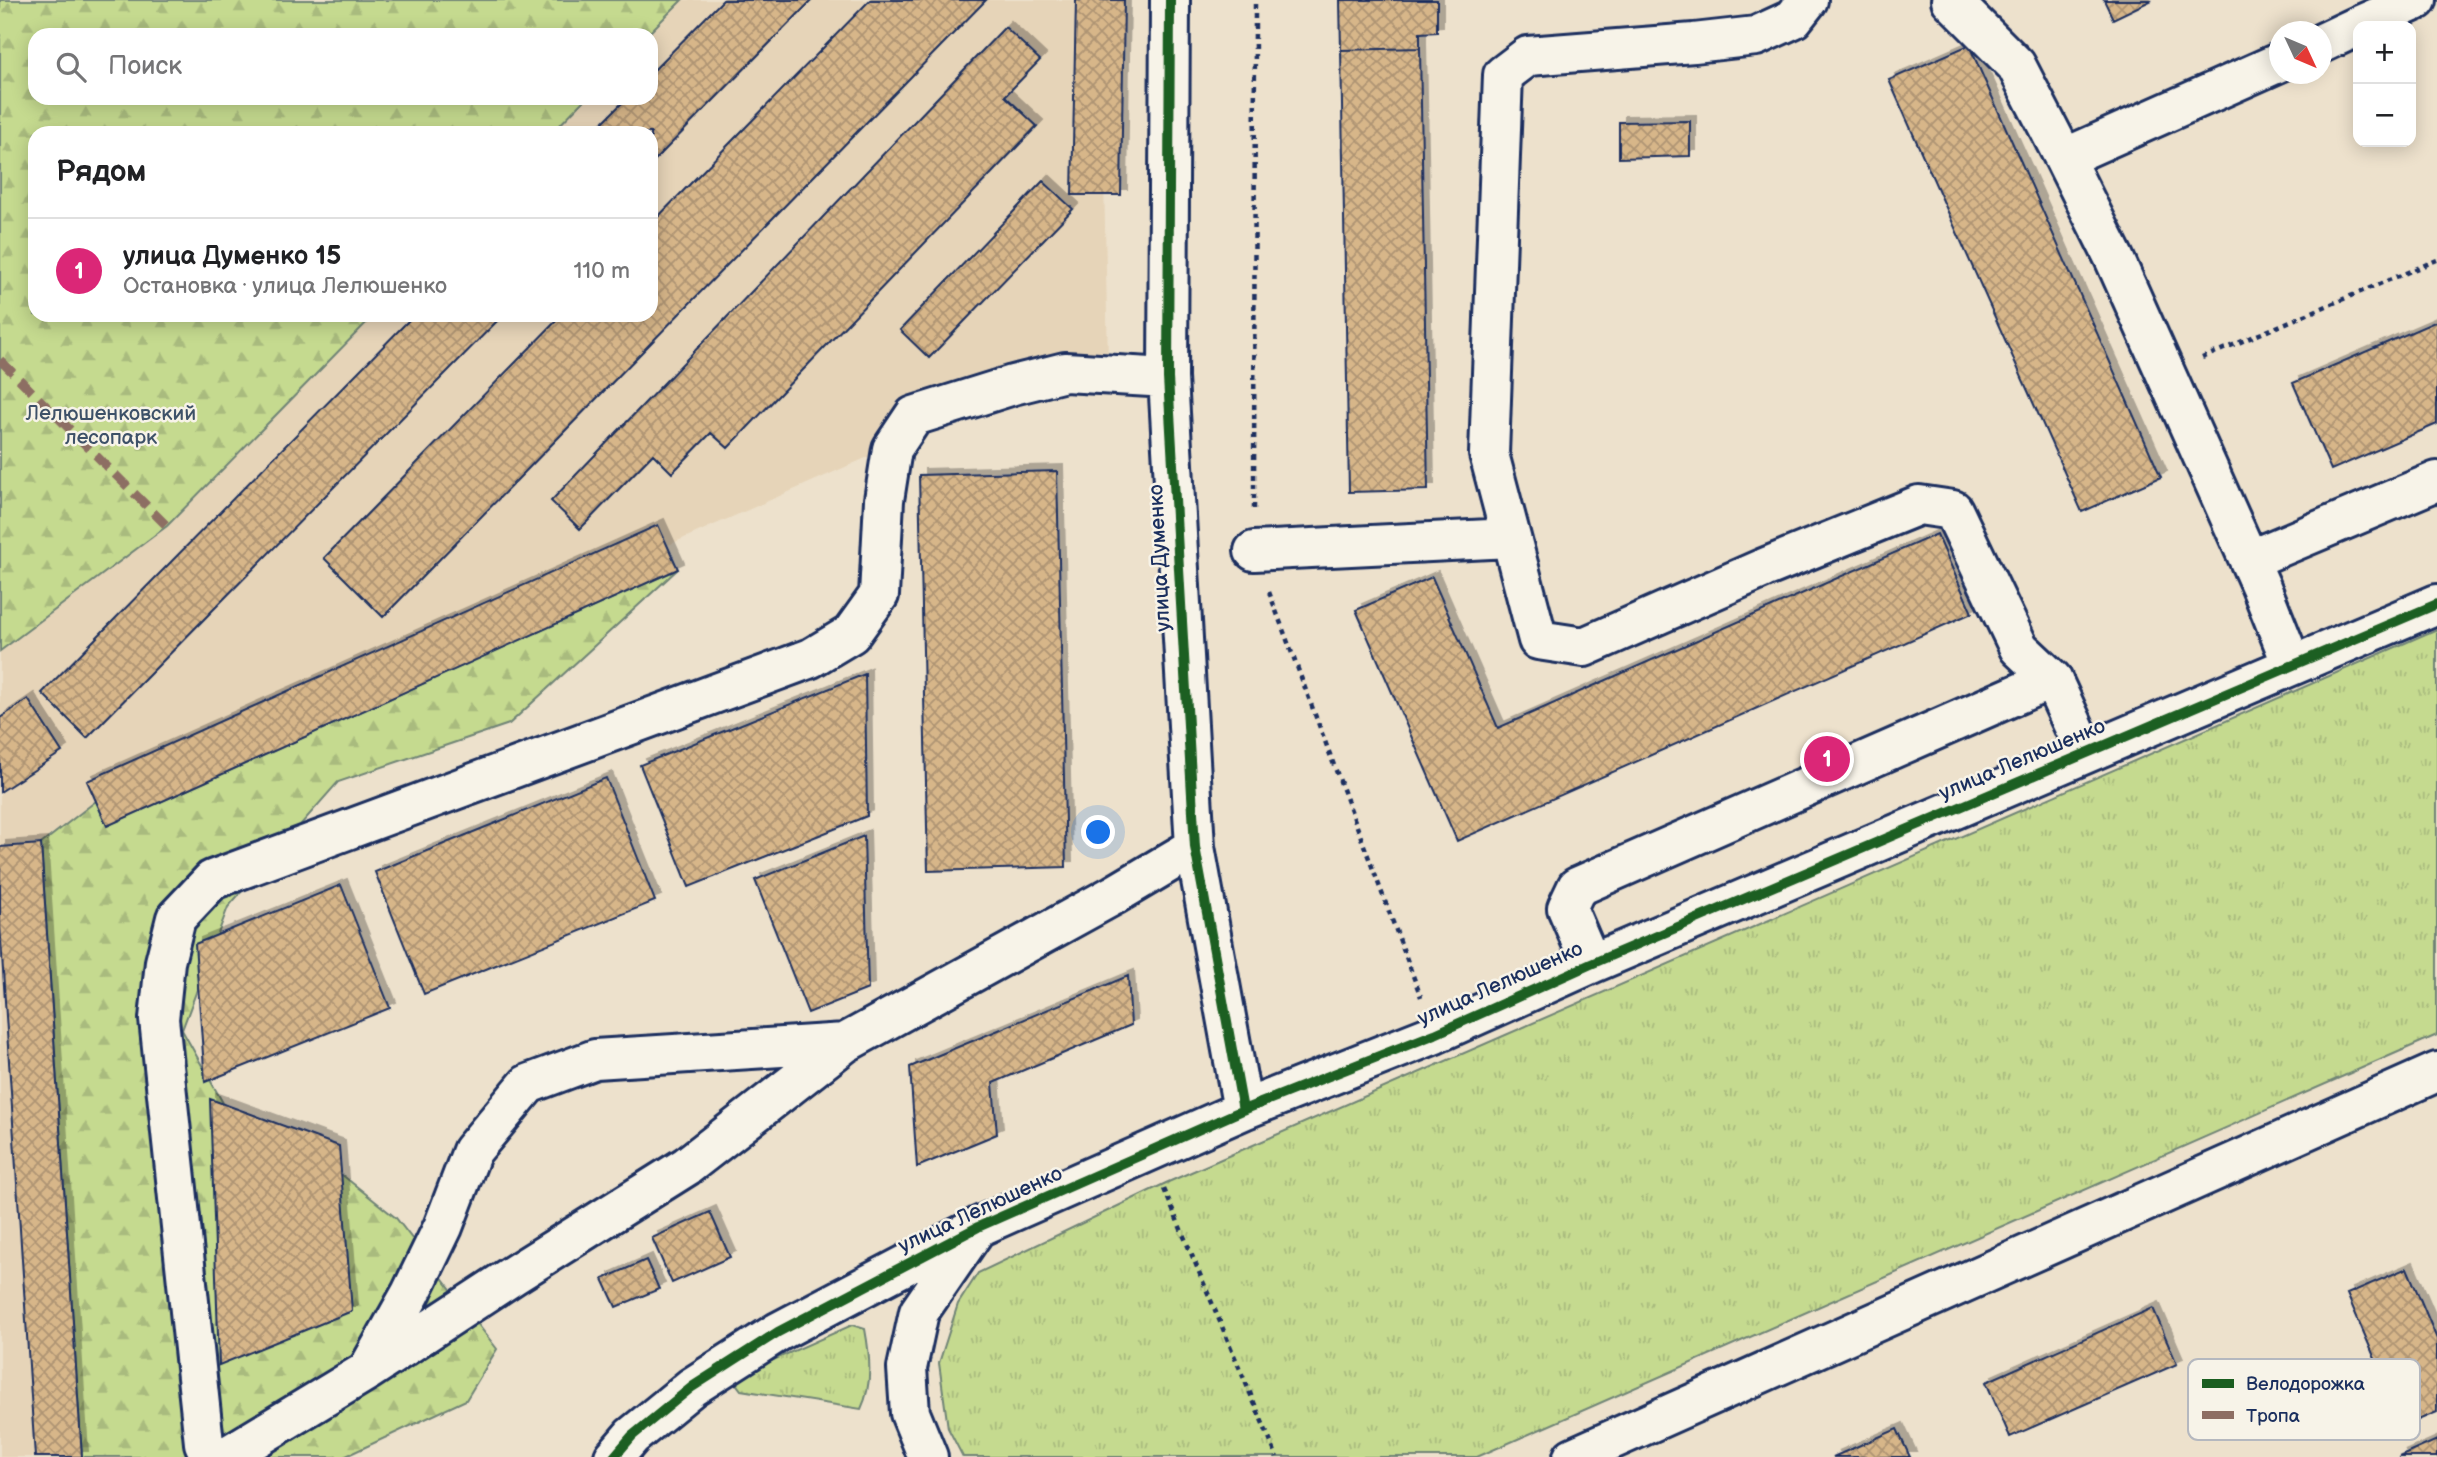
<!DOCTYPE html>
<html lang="ru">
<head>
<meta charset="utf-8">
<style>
  :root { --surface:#fff; --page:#f6f6f6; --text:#202124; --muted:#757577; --line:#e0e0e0; --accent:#db2777 }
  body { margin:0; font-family:"Balsamiq Sans",sans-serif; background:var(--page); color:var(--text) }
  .controls { position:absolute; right:21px; top:21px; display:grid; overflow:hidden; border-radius:14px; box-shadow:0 4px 18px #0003 }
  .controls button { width:63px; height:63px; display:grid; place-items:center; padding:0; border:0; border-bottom:2px solid var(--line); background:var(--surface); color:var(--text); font:35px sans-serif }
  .compass { position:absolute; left:2269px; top:21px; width:63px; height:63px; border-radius:50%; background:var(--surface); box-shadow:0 4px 18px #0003; rotate:134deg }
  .you { position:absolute; left:1099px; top:833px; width:24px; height:24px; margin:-18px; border:5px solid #fff; border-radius:50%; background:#1a73e8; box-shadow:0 0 0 10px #1a73e833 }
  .badge { display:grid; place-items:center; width:46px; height:46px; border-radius:50%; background:var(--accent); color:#fff; font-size:23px; font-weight:700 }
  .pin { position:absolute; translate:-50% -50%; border:4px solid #fff; box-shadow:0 2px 7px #0006 }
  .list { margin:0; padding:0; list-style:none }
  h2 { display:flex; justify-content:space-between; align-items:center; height:91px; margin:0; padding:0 28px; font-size:30px }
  h2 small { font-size:23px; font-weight:400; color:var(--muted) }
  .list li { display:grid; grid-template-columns:46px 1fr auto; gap:21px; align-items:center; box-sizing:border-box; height:105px; padding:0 28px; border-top:2px solid var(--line) }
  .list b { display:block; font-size:26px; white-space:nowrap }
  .list p { margin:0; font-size:23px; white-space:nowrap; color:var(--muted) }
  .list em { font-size:23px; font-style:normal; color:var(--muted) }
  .icon { flex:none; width:38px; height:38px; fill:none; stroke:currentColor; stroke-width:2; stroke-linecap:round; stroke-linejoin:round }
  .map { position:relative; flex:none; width:2437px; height:1457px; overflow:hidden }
  .search { position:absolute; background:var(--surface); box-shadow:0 4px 18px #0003; left:28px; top:28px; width:630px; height:77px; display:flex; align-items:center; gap:18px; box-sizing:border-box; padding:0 24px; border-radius:21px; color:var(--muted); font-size:26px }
  .panel { position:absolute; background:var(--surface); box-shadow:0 4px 18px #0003; left:28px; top:126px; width:630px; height:196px; border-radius:21px }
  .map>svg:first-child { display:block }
  .built { fill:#e6d4b8 }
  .grass { fill:url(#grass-tufts); stroke:#708476; stroke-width:2 }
  .forest { fill:url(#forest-firs); stroke:#708476; stroke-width:2 }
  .building { fill:url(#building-cross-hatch); stroke:#1b2f5e; stroke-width:2; filter:url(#shadow) }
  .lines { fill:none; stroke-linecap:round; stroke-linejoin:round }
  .minor-casing { stroke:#1b2f5e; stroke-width:44 }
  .path { stroke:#1b2f5e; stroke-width:4.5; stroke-dasharray:5 5; stroke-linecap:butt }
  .minor { stroke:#f7f3e8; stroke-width:38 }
  .quiet { stroke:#8d6e63; stroke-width:9; stroke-dasharray:18 9; stroke-linecap:butt }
  .cycleway-casing { stroke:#f7f3e8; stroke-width:15 }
  .cycleway { stroke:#1b5e20; stroke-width:10 }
  .labels { text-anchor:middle; stroke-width:5; stroke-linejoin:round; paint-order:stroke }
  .park-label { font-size:21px; fill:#3d5168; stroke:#f7f3e8 }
  .street-label { font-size:21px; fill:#1b2f5e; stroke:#f7f3e8 }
  .key { fill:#f7f3e8; stroke:#b5b8bf; stroke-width:2 }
  .key-label { font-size:19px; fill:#1b2f5e }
</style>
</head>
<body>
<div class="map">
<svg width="2437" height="1457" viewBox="0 0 2437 1457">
  <defs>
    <pattern id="grass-tufts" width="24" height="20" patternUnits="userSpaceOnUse" patternTransform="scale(1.75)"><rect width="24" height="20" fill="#c5da8f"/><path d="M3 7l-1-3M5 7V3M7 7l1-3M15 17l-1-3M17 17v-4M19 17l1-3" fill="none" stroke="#a9bb7e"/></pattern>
    <pattern id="forest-firs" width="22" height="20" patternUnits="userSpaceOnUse" patternTransform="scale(1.75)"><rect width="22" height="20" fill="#c5da8f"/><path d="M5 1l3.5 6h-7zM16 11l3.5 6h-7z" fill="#a9bb7e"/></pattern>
    <pattern id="building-cross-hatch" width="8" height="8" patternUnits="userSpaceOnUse" patternTransform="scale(1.75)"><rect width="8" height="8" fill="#d7b689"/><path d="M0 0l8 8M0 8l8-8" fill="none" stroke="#ae9473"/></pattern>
    <filter id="shadow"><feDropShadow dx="6" dy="-6" stdDeviation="0" flood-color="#0004"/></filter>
  </defs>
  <rect width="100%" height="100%" fill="#ede1cc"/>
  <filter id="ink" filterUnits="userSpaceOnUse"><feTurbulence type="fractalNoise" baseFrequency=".0143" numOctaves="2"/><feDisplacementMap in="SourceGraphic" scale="14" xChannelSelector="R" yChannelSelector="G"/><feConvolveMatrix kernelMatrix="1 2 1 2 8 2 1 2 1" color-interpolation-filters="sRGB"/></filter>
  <g filter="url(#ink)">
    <path class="built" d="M 682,0 L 1100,0 L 1108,361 L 1020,390 L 106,793 L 41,844 L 87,1457 L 0,1457 L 0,651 L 167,526 L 374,315 L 651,315 L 651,133 L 552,133 L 586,98 L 651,98 L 651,35 L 647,35 Z"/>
    <path class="grass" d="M 2437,629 L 2437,1035 L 1477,1457 L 963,1457 L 948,1428 L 939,1363 L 958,1304 L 978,1273 L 1166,1183 Z
      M 852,1325 L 865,1329 C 870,1356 873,1384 861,1409 L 741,1390 L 735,1382 L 744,1373 Z"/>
    <path class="forest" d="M 0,0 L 682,0 L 647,35 L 35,35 L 35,98 L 586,98 L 552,133 L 35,133 L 35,315 L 374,315 L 167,526 L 0,651 Z
      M 678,569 L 509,724 L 338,782 L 228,907 L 182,1030 L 223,1103 L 331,1166 L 396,1218 L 497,1349 L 466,1400 L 344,1457 L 82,1457 L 41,844 L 96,801 L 107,826 Z"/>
    <path class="building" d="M 723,0 L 812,0 L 651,164 L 651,133 L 592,133 L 627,98 L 651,98 L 651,73 Z
      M 870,0 L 986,0 L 383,617 L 324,558 L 562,315 L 651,315 L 651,224 Z
      M 1076,0 L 1124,0 L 1121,195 L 1072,195 Z
      M 1340,0 L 1437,0 L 1437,32 L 1420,33 L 1420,48 L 1341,50 Z
      M 2104,0 L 2152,0 L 2113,19 Z
      M 1005,27 L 1040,60 L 1005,96 L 1037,126 L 728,448 L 711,433 L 672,473 L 653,454 L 580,529 L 551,501 Z
      M 1969,45 L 2161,477 L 2082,512 L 1889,80 Z
      M 1420,48 L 1428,490 L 1349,492 L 1341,50 Z
      M 1690,121 L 1690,156 L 1619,158 L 1619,122 Z
      M 1043,181 L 1073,209 L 929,358 L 900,330 Z
      M 414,315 L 503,315 L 87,738 L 42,693 Z
      M 2437,321 L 2437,424 L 2331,470 L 2293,383 Z
      M 1057,471 L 1066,867 L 928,871 L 919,475 Z
      M 658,525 L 678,569 L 107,826 L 87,781 Z
      M 1937,534 L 1972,613 L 1457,841 L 1356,610 L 1432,577 L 1498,728 Z
      M 865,674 L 867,816 L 689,887 L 640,765 Z
      M 28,699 L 62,752 L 0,792 L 0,718 Z
      M 606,778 L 655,901 L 424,994 L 375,872 Z
      M 864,836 L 868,989 L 808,1013 L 755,880 Z
      M 41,844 L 82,1457 L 35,1457 L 0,925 L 0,847 Z
      M 341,885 L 390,1008 L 205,1082 L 195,944 Z
      M 1128,976 L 1131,1025 L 993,1083 L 997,1134 L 917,1167 L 910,1067 Z
      M 210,1099 L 339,1146 L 352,1311 L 219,1365 Z
      M 710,1212 L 730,1257 L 672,1283 L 652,1238 Z
      M 646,1260 L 659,1289 L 616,1307 L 603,1279 Z
      M 2407,1268 L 2437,1339 L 2437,1412 L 2404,1426 L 2347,1294 Z
      M 2153,1308 L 2177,1364 L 2010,1437 L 1986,1382 Z
      M 1897,1429 L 1910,1457 L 1833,1457 Z
      M 2437,1440 L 2437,1457 L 2399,1457 Z"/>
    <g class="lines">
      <defs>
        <path id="minor" d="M 1170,0 L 1168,378 L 1195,847 L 1243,1110
          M 1951,0 L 2016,65 L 2064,158 L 2114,258 L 2261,587 L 2292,665
          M 2358,26 L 2417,0
          M 2322,43 L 2358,26
          M 2064,158 L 2280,62
          M 1254,551 L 1510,538
          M 2249,560 L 2437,481
          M 2052,679 L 2086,753
          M 1591,964 L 1567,908 L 1577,887 L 2052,679 L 2019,648 L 1953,510 L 1919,505 L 1764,568 L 1584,647 L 1538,640 L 1489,454 L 1503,75 L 1528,56 L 1694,43 L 1756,36 L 1793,19 L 1808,0
          M 370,1366 L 411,1293 L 443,1227 L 472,1151 L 528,1084 L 595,1059 L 845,1043
          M 210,1457 L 204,1443 L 159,1019 L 165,962 L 176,918 L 212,880 L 811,658 L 851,634 L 879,595 L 884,500 L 892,449 L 914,416 L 1013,385 L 1065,372 L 1168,378
          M 225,1457 L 367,1371 L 515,1274 L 687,1166 L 845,1043 L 1114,895 L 1195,847
          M 614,1457 L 632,1436 L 692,1387 L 778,1332 L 978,1227 L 1243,1110 L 1435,1034 L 1591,964 L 2437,604
          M 928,1457 L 910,1413 L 907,1368 L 919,1312 L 974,1232
          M 1573,1457 L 2437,1072"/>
      </defs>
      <use href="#minor" class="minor-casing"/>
      <path class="path" d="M 2202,358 L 2437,260
        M 1254,509 L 1255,0
        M 1269,592 L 1421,997
        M 1164,1189 L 1277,1457"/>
      <use href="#minor" class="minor"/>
      <path class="quiet" d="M 0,360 L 167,526"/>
      <defs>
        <path id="cycleway" d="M 1170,0 L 1168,378 L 1195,847 L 1243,1110
          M 614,1457 L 632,1436 L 692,1387 L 778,1332 L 978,1227 L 1243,1110 L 1435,1034 L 1591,964 L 2437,604"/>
      </defs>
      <use href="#cycleway" class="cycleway-casing"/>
      <use href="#cycleway" class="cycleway"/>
    </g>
  </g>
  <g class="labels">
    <g class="park-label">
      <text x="111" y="420">Лелюшенковский<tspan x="111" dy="24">лесопарк</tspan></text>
    </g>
    <g class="street-label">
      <text transform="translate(1159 558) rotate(-93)" y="7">улица Думенко</text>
      <text transform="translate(2022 759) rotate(-23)" y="7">улица Лелюшенко</text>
      <text transform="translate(1500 983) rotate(-24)" y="7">улица Лелюшенко</text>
      <text transform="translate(980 1209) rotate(-25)" y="7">улица Лелюшенко</text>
    </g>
  </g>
  <rect x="2188" y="1359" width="232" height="81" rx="10" class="key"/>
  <rect x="2202" y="1379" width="32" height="9" fill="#1b5e20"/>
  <rect x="2202" y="1411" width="32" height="8" fill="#8d6e63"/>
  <g class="key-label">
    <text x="2246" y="1390">Велодорожка</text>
    <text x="2246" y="1422">Тропа</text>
  </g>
</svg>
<div class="controls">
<button>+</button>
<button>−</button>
</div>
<svg class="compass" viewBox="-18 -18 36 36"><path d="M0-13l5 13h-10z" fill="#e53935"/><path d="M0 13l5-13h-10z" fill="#757577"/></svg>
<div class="you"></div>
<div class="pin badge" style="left:1827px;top:759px">1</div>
<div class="search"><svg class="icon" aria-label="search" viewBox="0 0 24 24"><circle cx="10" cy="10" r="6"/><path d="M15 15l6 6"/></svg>Поиск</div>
<section class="panel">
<h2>Рядом<small></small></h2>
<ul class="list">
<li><span class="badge">1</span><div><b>улица Думенко 15</b><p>Остановка · улица Лелюшенко</p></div><em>110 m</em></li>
</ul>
</section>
</div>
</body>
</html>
